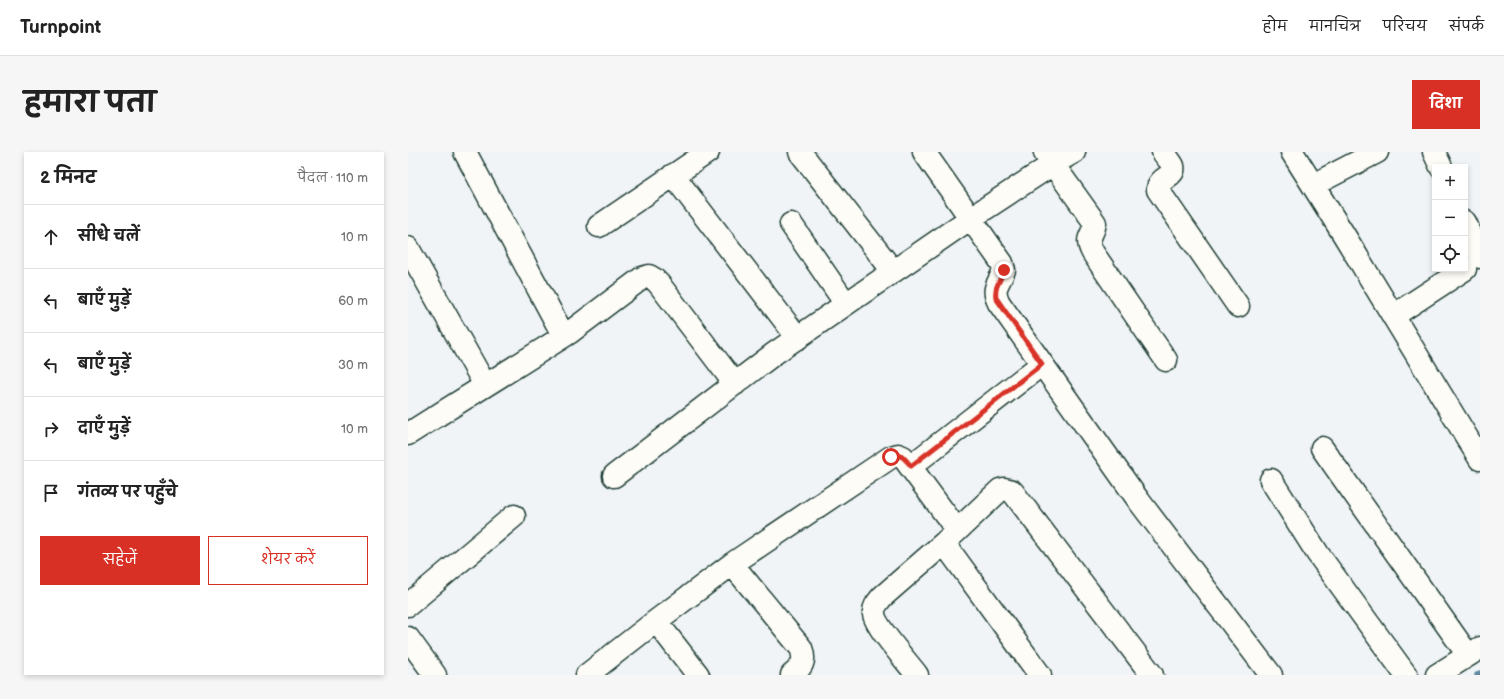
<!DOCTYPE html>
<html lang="hi">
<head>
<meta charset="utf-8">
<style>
  :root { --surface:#fff; --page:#f6f6f6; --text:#222; --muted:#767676; --line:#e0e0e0; --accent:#d93025 }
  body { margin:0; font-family:"Balsamiq Sans","Playpen Sans Deva",sans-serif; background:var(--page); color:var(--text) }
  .controls { position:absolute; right:12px; top:12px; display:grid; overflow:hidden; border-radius:0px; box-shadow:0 2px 6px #0003 }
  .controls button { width:36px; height:36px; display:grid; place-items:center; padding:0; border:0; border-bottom:1px solid var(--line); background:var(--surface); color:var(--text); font:20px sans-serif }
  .stop { position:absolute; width:12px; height:12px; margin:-9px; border:3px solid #d93025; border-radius:50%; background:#fff }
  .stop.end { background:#d93025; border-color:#fff; box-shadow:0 1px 4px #0008 }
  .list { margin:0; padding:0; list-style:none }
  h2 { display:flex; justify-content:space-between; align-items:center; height:52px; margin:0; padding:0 16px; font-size:17px }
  h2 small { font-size:13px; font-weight:400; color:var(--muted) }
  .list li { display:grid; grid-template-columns:26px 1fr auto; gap:12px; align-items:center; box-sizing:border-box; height:64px; padding:0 16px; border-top:1px solid var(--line) }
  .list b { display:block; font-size:15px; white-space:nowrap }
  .list em { font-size:13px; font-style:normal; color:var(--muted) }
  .actions { display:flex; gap:8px; padding:12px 16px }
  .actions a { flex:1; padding:9px 0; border:1px solid var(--accent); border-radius:0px; text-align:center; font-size:14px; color:var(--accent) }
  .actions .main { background:var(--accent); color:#fff }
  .icon { flex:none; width:22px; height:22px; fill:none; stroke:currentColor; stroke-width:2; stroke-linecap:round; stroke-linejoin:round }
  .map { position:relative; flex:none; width:1072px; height:523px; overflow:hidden; border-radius:0px }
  header { display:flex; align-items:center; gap:24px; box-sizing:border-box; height:56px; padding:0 20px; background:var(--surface); border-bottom:1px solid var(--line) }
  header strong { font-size:19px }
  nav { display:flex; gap:22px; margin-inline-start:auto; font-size:14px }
  .intro { display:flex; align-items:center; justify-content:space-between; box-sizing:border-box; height:96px; padding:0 24px }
  h1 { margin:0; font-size:28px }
  .button { padding:10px 18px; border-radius:0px; background:var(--accent); color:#fff; font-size:14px; font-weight:700 }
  main { display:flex; gap:24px; padding:0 24px }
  aside { flex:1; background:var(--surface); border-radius:0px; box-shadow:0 2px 6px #0003 }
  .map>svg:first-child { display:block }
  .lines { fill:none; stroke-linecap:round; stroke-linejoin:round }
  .stream { stroke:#628aa1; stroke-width:5.5 }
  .minor-casing { stroke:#1f3d34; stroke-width:25 }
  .major-casing { stroke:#1f3d34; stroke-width:25 }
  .minor { stroke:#fdfcf7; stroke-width:22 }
  .major { stroke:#fdfcf7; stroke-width:22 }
  .route { stroke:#d93025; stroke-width:5 }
</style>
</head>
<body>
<header>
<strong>Turnpoint</strong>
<nav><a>होम</a><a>मानचित्र</a><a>परिचय</a><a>संपर्क</a></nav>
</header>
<div class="intro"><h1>हमारा पता</h1><a class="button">दिशा</a></div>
<main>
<aside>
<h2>2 मिनट<small>पैदल · 110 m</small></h2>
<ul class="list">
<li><svg class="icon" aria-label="ahead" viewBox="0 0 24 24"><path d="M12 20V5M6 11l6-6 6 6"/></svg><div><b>सीधे चलें</b></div><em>10 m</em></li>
<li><svg class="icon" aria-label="left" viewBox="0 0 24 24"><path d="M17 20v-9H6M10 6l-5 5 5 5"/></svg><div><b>बाएँ मुड़ें</b></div><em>60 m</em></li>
<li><svg class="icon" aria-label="left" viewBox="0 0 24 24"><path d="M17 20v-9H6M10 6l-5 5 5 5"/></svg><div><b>बाएँ मुड़ें</b></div><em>30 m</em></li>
<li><svg class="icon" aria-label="right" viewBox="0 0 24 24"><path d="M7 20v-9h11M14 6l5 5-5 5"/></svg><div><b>दाएँ मुड़ें</b></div><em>10 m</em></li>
<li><svg class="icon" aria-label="arrive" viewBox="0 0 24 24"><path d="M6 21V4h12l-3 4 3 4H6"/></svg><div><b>गंतव्य पर पहुँचे</b></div></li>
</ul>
<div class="actions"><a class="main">सहेजें</a><a>शेयर करें</a></div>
</aside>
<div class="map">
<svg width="1072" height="523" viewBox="0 0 1072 523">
  <rect width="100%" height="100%" fill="#f0f4f7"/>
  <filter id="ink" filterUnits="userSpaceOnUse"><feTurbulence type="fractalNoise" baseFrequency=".025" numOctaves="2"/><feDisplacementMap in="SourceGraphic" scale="8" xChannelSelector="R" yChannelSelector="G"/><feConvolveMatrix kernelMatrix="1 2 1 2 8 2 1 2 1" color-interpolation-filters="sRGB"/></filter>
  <g filter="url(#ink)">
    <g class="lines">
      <path class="stream" d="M 1069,523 L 1072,521"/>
      <defs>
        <path id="minor" d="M 57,0 L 154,181 L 161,181 L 234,126 L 241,124 L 246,127 L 251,132 L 327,232
          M 392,0 L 485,119
          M 516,0 L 594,111 L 596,118 C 591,132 583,136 591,151 L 731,349 L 863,523
          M 755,0 C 757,4 763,9 765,14 C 768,26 750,24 750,38 L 830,154
          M 884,0 L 936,83 L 1072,307
          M 1026,0 L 1033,15
          M 637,1 L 687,71 C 685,86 676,84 685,101 L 758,208
          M 265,23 L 390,186
          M 905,33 L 969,0
          M 1057,70 L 1072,105
          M 383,72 L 438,152
          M 191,74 L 300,0
          M 0,96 L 77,233
          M 985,164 L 1057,117
          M 0,282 L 161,181
          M 914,296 L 1060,503
          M 503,314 L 634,212
          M 206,324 L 367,201 L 563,66 L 645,12 L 666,0
          M 863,328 L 910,402 L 998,523
          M 536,391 L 632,523
          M 324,412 L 393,496 C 398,509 394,515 384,523
          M 0,453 L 106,364
          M 248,469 L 290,523
          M 0,486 L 27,523
          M 179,523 L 248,469 L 324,412 L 483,305 L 490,303 L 495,305 L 549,378
          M 509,523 C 500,511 467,474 466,462 C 465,455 470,450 474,445 L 536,391 L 592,338 L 596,337 L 604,339 L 744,523"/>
        <path id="major" d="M 1029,523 L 1072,496"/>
      </defs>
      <use href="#minor" class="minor-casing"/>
      <use href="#major" class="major-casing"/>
      <use href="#minor" class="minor"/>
      <use href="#major" class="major"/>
    </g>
  </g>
  <g class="lines" filter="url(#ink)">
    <path class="route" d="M 483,305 C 494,301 496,306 503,314 L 634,212 L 588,146 C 586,134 593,128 596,118"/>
  </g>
</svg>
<div class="controls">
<button>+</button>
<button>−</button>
<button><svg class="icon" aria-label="locate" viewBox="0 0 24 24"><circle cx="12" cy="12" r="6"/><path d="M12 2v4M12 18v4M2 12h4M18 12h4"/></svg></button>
</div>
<div class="stop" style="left:483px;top:305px"></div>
<div class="stop end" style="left:596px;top:118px"></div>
</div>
</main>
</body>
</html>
